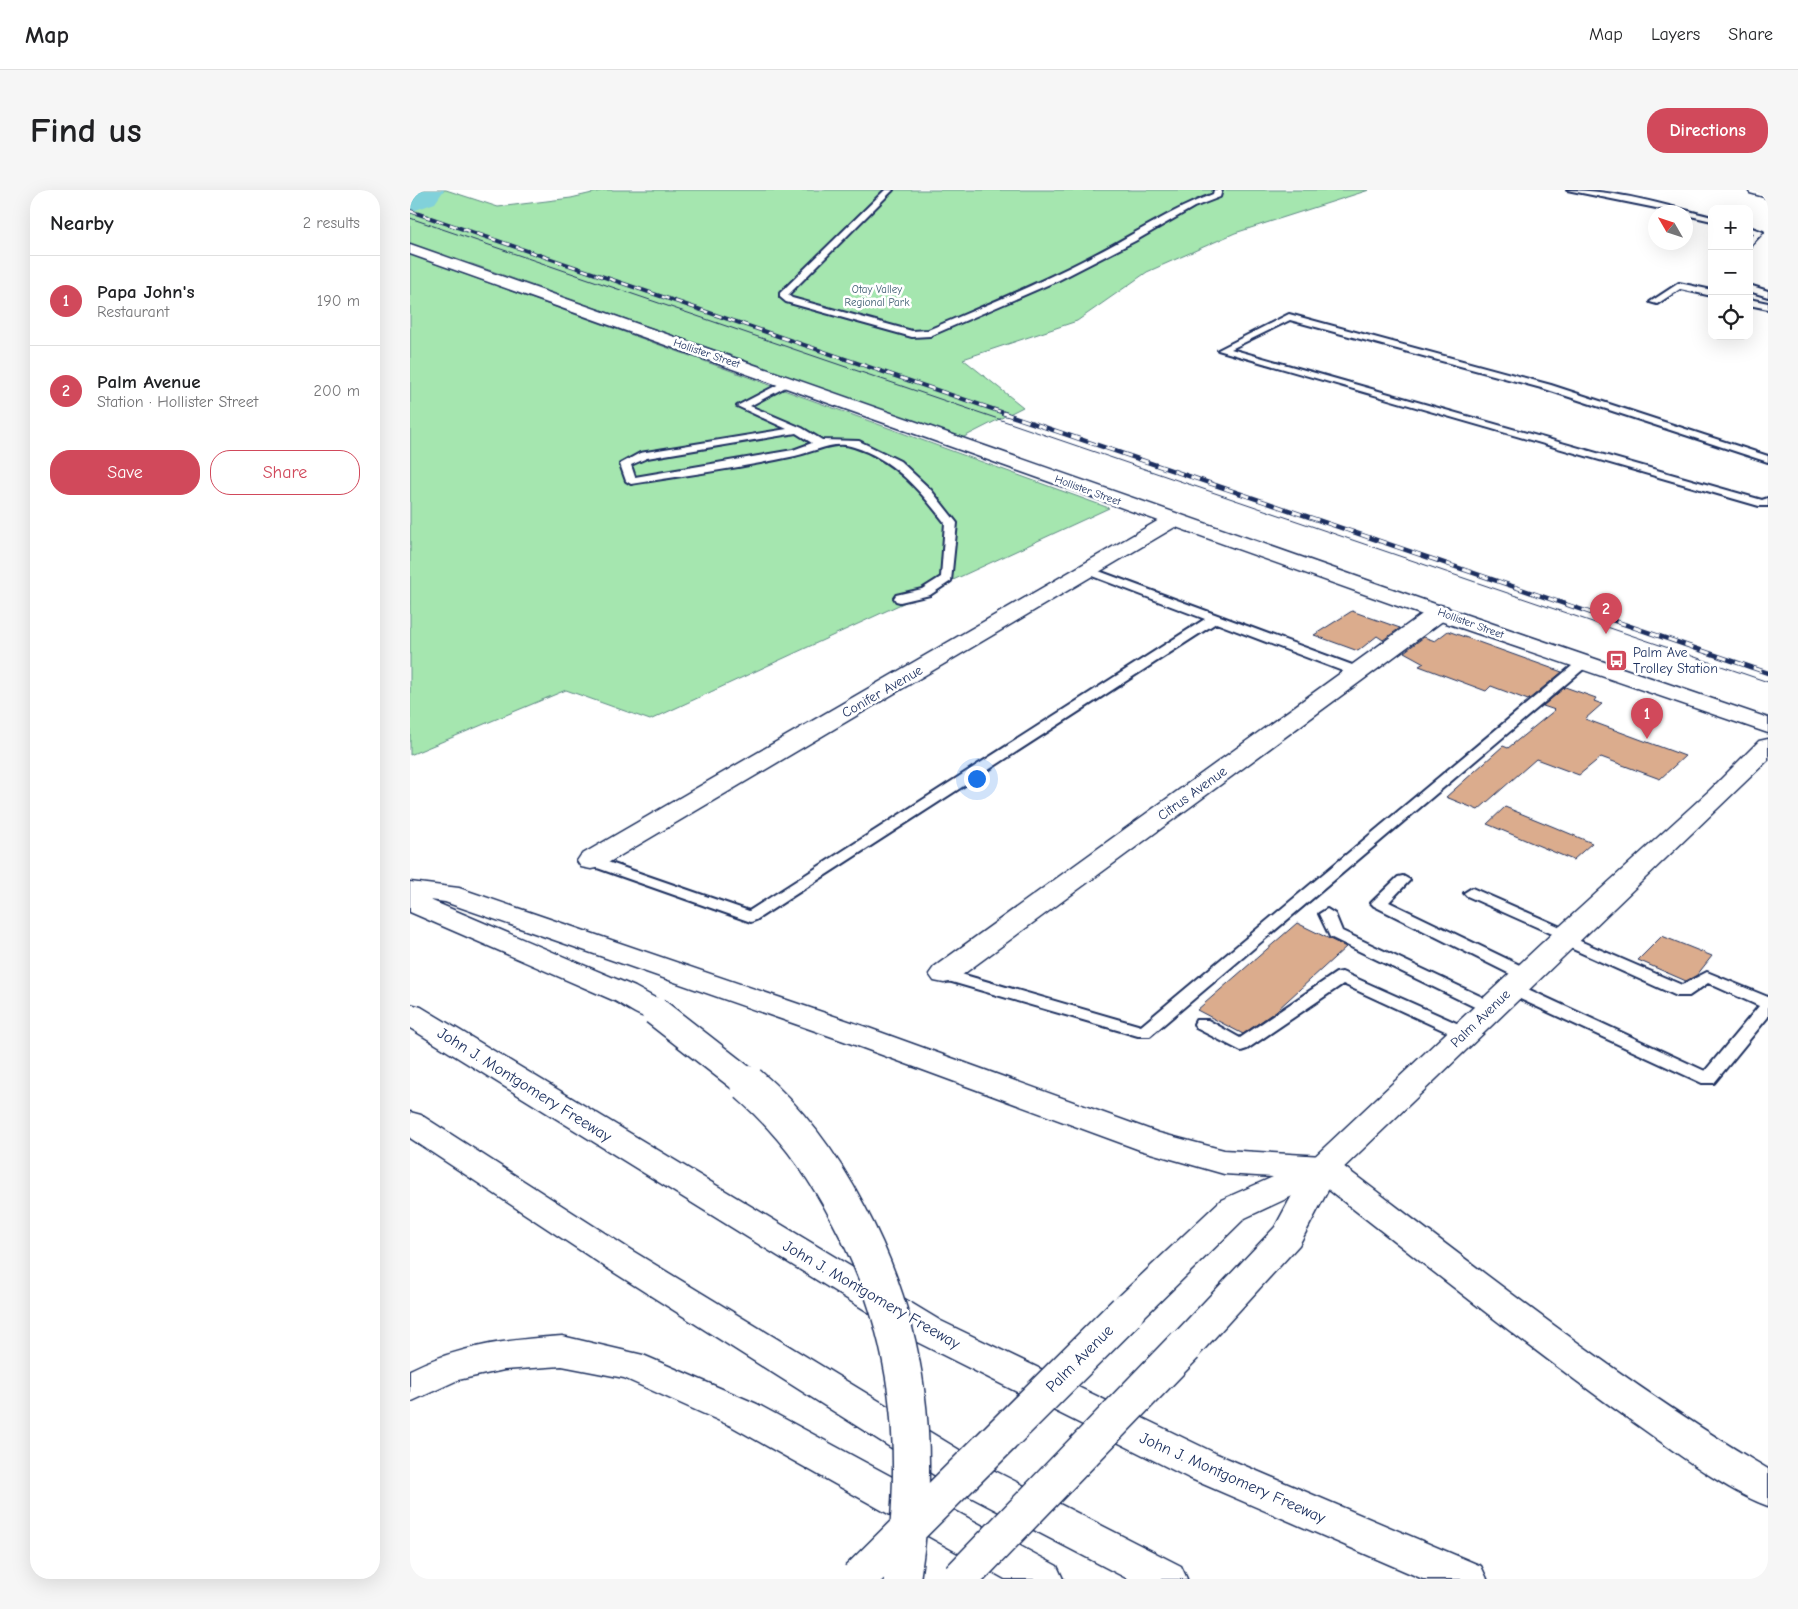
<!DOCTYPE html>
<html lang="en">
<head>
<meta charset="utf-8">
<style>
  :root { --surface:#fff; --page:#f6f6f6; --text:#202124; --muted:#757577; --line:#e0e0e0; --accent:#d1495b }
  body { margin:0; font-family:"Comic Neue",sans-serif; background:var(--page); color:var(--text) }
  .controls { position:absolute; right:15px; top:15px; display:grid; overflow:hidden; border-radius:10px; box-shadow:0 5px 20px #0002 }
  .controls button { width:45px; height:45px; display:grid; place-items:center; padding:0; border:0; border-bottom:1px solid var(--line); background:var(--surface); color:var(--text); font:25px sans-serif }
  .compass { position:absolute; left:1238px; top:15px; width:45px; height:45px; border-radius:50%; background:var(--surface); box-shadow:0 5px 20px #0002; rotate:309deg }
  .you { position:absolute; left:566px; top:588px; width:18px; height:18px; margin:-12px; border:4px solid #fff; border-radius:50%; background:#1a73e8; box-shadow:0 0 0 8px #1a73e833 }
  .badge { display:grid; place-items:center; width:32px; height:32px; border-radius:50%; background:var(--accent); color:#fff; font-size:16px; font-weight:700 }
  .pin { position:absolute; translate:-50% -41px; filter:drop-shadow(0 1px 2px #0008) }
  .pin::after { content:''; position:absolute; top:26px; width:18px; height:15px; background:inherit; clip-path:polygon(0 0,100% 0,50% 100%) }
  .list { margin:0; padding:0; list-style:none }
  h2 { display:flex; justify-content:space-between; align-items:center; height:65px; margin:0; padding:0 20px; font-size:21px }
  h2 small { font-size:16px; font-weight:400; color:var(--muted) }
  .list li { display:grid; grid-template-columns:32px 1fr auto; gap:15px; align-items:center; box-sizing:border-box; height:90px; padding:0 20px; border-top:1px solid var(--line) }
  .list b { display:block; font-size:19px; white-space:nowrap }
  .list p { margin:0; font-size:16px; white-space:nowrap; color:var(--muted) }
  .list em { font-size:16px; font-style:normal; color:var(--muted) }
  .actions { display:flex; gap:10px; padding:15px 20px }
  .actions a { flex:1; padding:11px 0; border:1px solid var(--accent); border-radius:20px; text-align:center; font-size:18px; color:var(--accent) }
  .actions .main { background:var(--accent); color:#fff }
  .icon { flex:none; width:28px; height:28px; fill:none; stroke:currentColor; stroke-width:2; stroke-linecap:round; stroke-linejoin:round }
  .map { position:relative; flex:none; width:1358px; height:1389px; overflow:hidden; border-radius:20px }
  header { display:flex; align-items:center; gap:30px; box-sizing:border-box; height:70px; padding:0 25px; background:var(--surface); border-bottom:1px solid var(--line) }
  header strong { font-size:24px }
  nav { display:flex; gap:28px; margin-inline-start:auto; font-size:18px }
  .intro { display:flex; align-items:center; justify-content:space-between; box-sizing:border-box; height:120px; padding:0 30px }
  h1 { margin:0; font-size:35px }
  .button { padding:12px 22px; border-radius:20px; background:var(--accent); color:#fff; font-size:18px; font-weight:700 }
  main { display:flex; gap:30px; padding:0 30px }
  aside { flex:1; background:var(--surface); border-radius:20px; box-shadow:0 5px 20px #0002 }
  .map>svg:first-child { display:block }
  .green { fill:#a5e6af; stroke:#608a86 }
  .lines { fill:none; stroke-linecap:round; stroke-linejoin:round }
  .river { fill:#81d1da; fill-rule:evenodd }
  .building { fill:#dbac8d; stroke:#1b2f5e }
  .lane-casing { stroke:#1b2f5e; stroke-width:4 }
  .street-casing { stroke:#1b2f5e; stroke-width:3 }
  .secondary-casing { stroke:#1b2f5e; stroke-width:3 }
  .primary-casing { stroke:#1b2f5e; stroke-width:3 }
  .highway-casing { stroke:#1b2f5e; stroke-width:3 }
  .lane { fill:#fff; fill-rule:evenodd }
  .street { fill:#fff; fill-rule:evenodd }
  .secondary { fill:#fff; fill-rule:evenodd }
  .primary { fill:#fff; fill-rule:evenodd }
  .highway { fill:#fff; fill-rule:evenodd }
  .tram { stroke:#1b2f5e; stroke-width:1 }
  .rail-far1-casing { stroke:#1b2f5e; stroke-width:4 }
  .rail-casing { stroke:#1b2f5e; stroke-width:4.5 }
  .rail-far1 { stroke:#fff; stroke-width:2.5; stroke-dasharray:7; stroke-linecap:butt }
  .rail { stroke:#fff; stroke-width:3; stroke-dasharray:9; stroke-linecap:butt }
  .primary-bridge-casing { stroke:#1b2f5e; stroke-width:39; stroke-linecap:butt }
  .highway-bridge-far1-casing { stroke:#1b2f5e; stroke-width:31; stroke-linecap:butt }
  .highway-bridge-casing { stroke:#1b2f5e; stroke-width:39; stroke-linecap:butt }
  .primary-bridge { stroke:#fff; stroke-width:36 }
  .highway-bridge-far1 { stroke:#fff; stroke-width:28 }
  .highway-bridge { stroke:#fff; stroke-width:36 }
  .labels { text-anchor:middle; stroke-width:5; stroke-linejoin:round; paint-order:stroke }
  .far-park-label { font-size:11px; fill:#3e5d72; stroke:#fff }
  .far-street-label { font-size:11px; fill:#1b2f5e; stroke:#fff }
  .poi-label { font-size:14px; fill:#1b2f5e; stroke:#fff; text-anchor:start }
  .street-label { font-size:14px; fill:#1b2f5e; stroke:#fff }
  .near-street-label { font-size:16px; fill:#1b2f5e; stroke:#fff }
</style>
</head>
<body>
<header>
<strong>Map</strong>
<nav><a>Map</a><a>Layers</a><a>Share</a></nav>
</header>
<div class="intro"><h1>Find us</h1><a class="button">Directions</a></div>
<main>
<aside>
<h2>Nearby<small>2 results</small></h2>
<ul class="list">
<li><span class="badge">1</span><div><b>Papa John's</b><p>Restaurant</p></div><em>190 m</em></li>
<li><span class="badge">2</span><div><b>Palm Avenue</b><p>Station · Hollister Street</p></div><em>200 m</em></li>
</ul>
<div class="actions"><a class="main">Save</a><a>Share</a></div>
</aside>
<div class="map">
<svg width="1358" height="1389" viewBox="0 0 1358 1389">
  <rect width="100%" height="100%" fill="#fff"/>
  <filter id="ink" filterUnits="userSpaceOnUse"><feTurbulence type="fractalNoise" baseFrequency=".02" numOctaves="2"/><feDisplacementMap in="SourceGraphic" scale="10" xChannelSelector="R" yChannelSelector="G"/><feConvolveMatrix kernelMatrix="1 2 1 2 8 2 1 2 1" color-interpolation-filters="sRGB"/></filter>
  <g filter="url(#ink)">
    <path class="green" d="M 0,0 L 36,0 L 88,17 L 161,8 L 195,0 L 959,0 L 825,43 L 737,82 L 667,131 L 553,169 L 613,217 L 552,248 L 62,74 L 10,68 L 699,318 L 240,530 L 156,500 L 0,565 Z"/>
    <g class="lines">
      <path class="river" d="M 8,0 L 34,0 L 25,13 L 0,22 L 0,5 Z"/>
    </g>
    <path class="building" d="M 942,421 L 953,425 L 990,438 L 973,450 L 967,446 L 948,461 L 904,445 Z
      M 1038,441 L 1074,454 L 1152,482 L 1118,510 L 1081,496 L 1076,501 L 1009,476 L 1014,473 L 994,462 L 1014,447 L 1025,451 Z
      M 1155,497 L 1186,508 L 1184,511 L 1192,514 L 1175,529 L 1275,566 L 1250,589 L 1191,567 L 1169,585 L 1126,569 L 1068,620 L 1036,607 L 1093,556 L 1098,558 L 1145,520 L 1133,516 Z
      M 1095,617 L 1144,637 L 1182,653 L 1163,670 L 1077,634 Z
      M 887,733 L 936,757 L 866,821 L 833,844 L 787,820 Z
      M 1252,746 L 1302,766 L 1287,785 L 1276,791 L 1228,770 Z"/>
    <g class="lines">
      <defs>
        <path id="lane" d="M 475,0 L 483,0 L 378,105 L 382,108 L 502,141 L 518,140 C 572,117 626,95 678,68 C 720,47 760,20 803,4 L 804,0 L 812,0 L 810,7 L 784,17 L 725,51 L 649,90 L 520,146 L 502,147 L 376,112 L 370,107 L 370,103 Z
          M 1157,0 C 1206,0 1255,15 1302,27 L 1302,31 L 1276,25 L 1276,22 L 1266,22 Z
          M 1339,37 L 1353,42 L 1339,57 L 1339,49 L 1344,43 L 1339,42 Z
          M 1269,93 L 1302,100 L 1302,106 L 1270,99 L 1247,114 L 1240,112 Z
          M 1339,95 L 1358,101 L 1358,107 L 1339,101 Z
          M 1339,109 L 1358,113 L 1358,119 L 1339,115 Z
          M 879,124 L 1141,195 L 1358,266 L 1358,272 L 1135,199 L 880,130 L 821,159 L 1352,310 L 1358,308 L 1358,316 L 1349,316 L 808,160 Z
          M 377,190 L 385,192 L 340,216 L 392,238 L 412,250 L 449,251 L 490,271 L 521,300 L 547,333 L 541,391 L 520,405 L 490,412 L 486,411 L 484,408 L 486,405 L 512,399 L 531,387 L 535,333 C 511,302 484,269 444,257 C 423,250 405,262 385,266 C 331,278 276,285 221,294 L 216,291 L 210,274 L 230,263 L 377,239 L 327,216 ZM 386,243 L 402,253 L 383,260 L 225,287 L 221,275 L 237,268 Z
          M 678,377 L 953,479 L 954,482 L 953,485 L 943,485 L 806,433 L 346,730 L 341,732 L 176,674 L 174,671 L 176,668 L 186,668 L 339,721 L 795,429 L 674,383 L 672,381 Z
          M 1172,470 L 1176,471 L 1178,474 L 1176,477 L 740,846 L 728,846 L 528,788 L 526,784 L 528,780 L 534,779 L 731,836 L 1168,471 Z
          M 993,686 L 1000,690 L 979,712 L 1122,781 L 1124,785 L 1122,789 L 1110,789 L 964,716 L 961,713 L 964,710 L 988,687 Z
          M 1062,698 L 1162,742 L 1165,745 L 1163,748 L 1272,795 L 1297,782 L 1358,807 L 1358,827 L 1304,893 L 1292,893 L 1095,802 L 1093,798 L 1095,794 L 1107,794 L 1295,881 L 1349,816 L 1298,793 L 1279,806 L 1267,806 L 1147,752 L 1145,749 L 1147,746 L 1057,706 L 1054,703 Z
          M 917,719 L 925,724 L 932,741 L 1087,814 L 1089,818 L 1087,822 L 1075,822 L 920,747 L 909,724 Z
          M 932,782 L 1060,839 L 1062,843 L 1060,847 L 1048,847 L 933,794 L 837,859 L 831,861 L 786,838 L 784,834 L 786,830 L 798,830 L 830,848 L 926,783 Z"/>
        <path id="street" d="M 1338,0 L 1358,0 L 1358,8 L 1340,3 Z
          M 763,324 L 770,326 L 773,330 L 770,334 L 191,677 L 181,679 L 171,677 L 167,671 L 171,665 L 756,326 Z
          M 1030,415 L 1038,417 L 1041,422 L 1038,427 L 544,791 L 534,793 L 524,791 L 519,784 L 524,777 L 1022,417 Z"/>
        <path id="secondary" d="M 0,54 L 1025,414 L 1358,528 L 1358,543 L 1010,424 L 0,64 Z"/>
        <path id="primary" d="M 1358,549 L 1358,570 L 926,985 L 889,1055 L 788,1166 L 775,1170 L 762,1166 L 757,1156 L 762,1146 L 865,1037 L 901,970 L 1147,739 L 1300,600 L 1349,551 Z"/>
        <path id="highway" d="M 0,692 L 49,698 L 456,837 L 749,943 L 814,960 L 913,966 L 925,970 C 1066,1076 1205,1188 1358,1279 L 1358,1316 C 1314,1300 1262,1259 1223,1232 C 1116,1156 1014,1074 910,993 L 835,1028 L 729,1132 L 716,1136 L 703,1132 L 698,1122 L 703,1112 L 811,1010 L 863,987 L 814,984 L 730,960 L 434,851 L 35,712 L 20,710 L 225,797 L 256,814 L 260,821 L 256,828 C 236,833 221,820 205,811 L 0,722 Z
          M 0,814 L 11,817 L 531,1131 L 807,1264 L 1071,1376 L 1077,1389 L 1013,1389 L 779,1288 L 505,1151 L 0,838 Z
          M 0,922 L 11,925 L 221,1060 L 579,1278 L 771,1376 L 777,1389 L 718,1389 L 551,1302 L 197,1078 L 0,948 Z
          M 152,1146 L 233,1165 L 347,1214 L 647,1376 L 653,1389 L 595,1389 L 321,1236 L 214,1188 L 152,1176 L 94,1180 L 48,1190 L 0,1212 L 0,1180 C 50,1155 97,1150 152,1146 Z"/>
      </defs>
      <use href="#lane" class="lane-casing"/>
      <use href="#street" class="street-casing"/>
      <use href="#secondary" class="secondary-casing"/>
      <use href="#primary" class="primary-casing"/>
      <use href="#highway" class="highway-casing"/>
      <use href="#lane" class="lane"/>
      <use href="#street" class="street"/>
      <use href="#secondary" class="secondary"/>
      <use href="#primary" class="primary"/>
      <use href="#highway" class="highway"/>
      <path class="tram" d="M 0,28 L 1358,492"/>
      <defs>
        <path id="rail-far1" d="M 0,21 L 597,224"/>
        <path id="rail" d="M 593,223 L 1358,483"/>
      </defs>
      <use href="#rail-far1" class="rail-far1-casing"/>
      <use href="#rail" class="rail-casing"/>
      <use href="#rail-far1" class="rail-far1"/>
      <use href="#rail" class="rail"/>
      <defs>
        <path id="primary-bridge" d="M 550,1389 L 775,1156"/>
        <path id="highway-bridge-far1" d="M 245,821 L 340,895"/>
        <path id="highway-bridge" d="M 338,894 C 381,931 413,975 439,1025 C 501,1141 512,1260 492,1389
          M 448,1389 L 716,1122"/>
      </defs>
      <use href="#primary-bridge" class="primary-bridge-casing"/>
      <use href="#highway-bridge-far1" class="highway-bridge-far1-casing"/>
      <use href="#highway-bridge" class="highway-bridge-casing"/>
      <use href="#primary-bridge" class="primary-bridge"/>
      <use href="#highway-bridge-far1" class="highway-bridge-far1"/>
      <use href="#highway-bridge" class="highway-bridge"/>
    </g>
  </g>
  <defs>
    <symbol id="bus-square" viewBox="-11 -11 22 22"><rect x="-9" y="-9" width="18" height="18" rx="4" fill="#d1495b" stroke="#fff"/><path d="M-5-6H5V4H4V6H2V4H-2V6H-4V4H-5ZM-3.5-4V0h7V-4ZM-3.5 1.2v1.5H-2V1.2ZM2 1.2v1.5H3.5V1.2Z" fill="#fff"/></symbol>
  </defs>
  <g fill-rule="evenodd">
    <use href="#bus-square" x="1194" y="458" width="25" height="25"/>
  </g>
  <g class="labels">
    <g class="far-park-label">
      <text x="467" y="103">Otay Valley<tspan x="467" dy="13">Regional Park</tspan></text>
    </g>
    <g class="far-street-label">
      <text transform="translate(297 163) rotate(19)" y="4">Hollister Street</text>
      <text transform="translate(678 300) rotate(20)" y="4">Hollister Street</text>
      <text transform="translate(1061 433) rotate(20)" y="4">Hollister Street</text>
    </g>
    <g class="poi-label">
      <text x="1223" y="467">Palm Ave<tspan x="1223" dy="16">Trolley Station</tspan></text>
    </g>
    <g class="street-label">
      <text transform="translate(472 501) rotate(-30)" y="5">Conifer Avenue</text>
      <text transform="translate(782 603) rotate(-36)" y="5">Citrus Avenue</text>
      <text transform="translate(1070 828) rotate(-44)" y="5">Palm Avenue</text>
    </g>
    <g class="near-street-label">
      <text transform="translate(115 894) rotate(32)" y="6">John J. Montgomery Freeway</text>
      <text transform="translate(462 1104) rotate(30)" y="6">John J. Montgomery Freeway</text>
      <text transform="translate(669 1168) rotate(-45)" y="6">Palm Avenue</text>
      <text transform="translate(823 1287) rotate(24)" y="6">John J. Montgomery Freeway</text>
    </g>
  </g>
</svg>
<div class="controls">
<button>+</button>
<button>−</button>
<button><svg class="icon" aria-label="locate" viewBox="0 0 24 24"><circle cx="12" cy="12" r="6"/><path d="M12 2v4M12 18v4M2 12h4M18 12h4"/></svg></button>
</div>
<svg class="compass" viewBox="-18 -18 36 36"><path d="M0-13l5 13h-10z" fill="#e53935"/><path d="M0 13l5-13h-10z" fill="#757577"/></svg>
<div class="you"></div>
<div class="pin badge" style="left:1237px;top:549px">1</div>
<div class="pin badge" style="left:1196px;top:444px">2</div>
</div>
</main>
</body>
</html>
